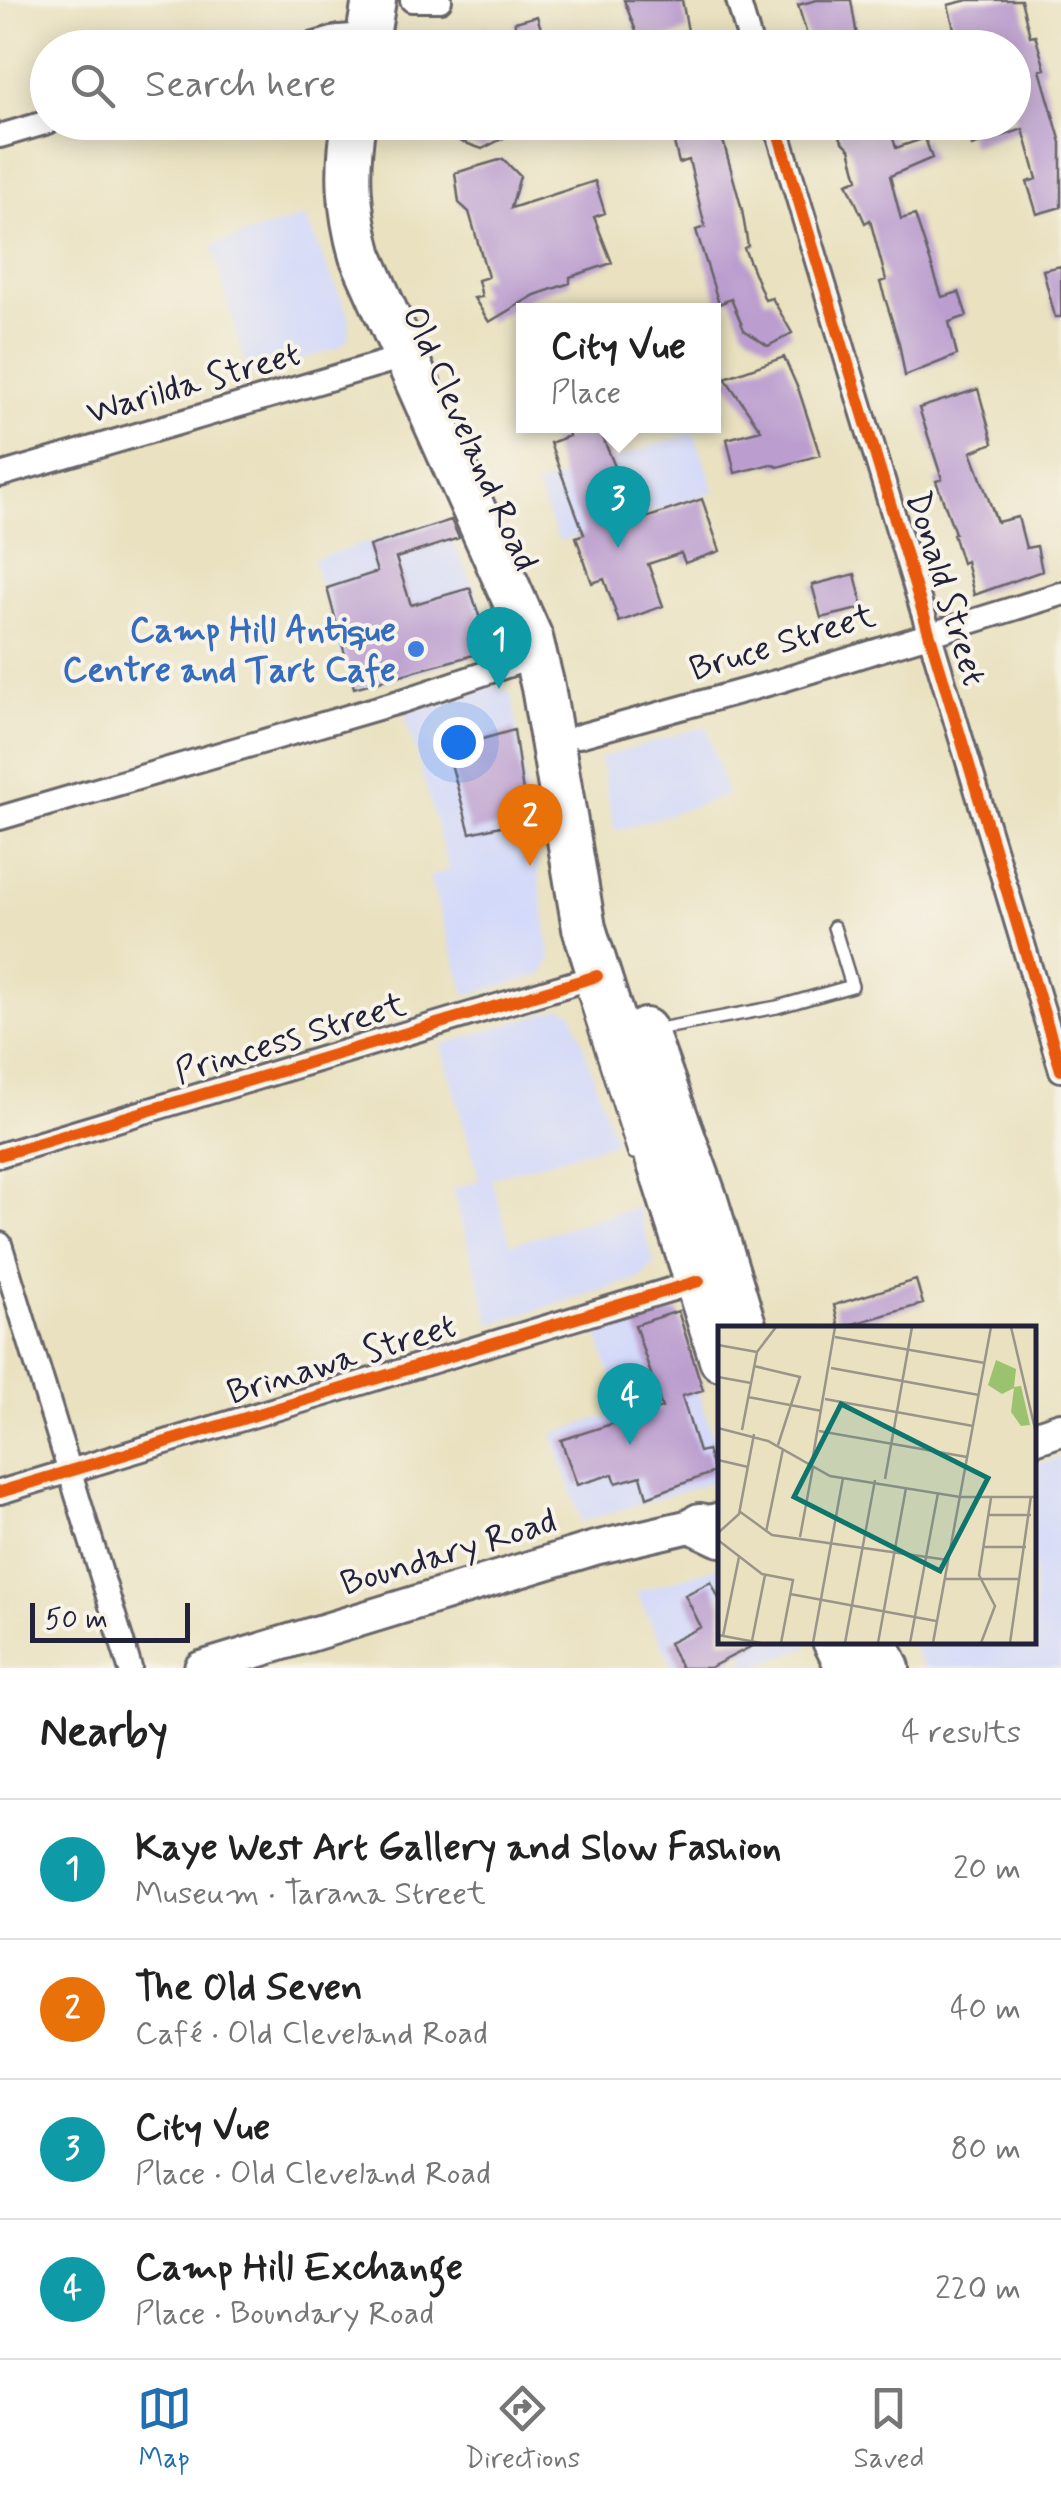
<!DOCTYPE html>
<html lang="en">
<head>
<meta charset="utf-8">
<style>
  :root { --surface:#fff; --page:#f2f2f2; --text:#222; --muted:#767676; --line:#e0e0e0; --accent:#1f6fb2 }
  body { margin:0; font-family:Mynerve,sans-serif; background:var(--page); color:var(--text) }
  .scale { position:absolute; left:30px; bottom:25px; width:160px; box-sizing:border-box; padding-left:10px; border:5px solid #22223b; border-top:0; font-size:28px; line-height:35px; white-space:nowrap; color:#22223b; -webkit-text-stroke:8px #f7f3e8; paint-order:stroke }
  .you { position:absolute; left:458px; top:742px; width:35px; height:35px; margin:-25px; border:8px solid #fff; border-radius:50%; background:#1a73e8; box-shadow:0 0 0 15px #1a73e833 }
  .badge { display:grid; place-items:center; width:65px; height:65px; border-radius:50%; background:var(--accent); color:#fff; font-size:32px; font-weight:700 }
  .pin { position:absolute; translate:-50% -82px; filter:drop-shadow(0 2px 5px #0008) }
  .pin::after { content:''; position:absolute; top:52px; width:35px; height:30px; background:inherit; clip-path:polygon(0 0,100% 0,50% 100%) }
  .popup { position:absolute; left:516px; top:303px; width:205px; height:130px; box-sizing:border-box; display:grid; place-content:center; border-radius:0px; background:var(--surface); filter:drop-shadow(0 2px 8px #0005); font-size:32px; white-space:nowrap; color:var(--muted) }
  .popup b { font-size:38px; color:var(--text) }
  .popup::after { content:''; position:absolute; left:50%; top:100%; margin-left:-20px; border:20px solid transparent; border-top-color:var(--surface) }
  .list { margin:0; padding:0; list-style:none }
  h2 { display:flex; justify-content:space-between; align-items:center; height:130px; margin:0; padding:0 40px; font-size:42px }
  h2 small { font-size:32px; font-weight:400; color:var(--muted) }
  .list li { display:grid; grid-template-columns:65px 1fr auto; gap:30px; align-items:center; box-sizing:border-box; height:140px; padding:0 40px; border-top:2px solid var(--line) }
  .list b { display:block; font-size:38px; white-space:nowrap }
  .list p { margin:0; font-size:32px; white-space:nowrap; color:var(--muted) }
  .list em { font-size:32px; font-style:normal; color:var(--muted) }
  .icon { flex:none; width:55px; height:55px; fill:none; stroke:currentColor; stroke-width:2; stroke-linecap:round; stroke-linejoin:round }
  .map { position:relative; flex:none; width:1061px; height:1668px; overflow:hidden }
  .search { position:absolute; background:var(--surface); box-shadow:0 5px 25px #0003; left:30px; right:30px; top:30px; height:110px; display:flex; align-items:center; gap:25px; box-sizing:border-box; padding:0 35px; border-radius:55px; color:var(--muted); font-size:38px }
  .sheet { height:690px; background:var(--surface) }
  nav { display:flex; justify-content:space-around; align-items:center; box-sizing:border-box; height:140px; border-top:2px solid var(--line); background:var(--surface); font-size:28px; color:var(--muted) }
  nav a { display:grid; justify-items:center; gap:5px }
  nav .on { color:var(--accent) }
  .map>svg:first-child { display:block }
  .built { fill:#d3d9f9 }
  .building { fill:#bb9ecf }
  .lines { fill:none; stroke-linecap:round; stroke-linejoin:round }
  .lane-casing { stroke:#686569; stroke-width:16 }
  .street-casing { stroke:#686569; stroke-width:28 }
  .secondary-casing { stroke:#686569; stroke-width:38 }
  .highway-casing { stroke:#686569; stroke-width:48 }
  .lane { stroke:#fff; stroke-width:11 }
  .street { stroke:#fff; stroke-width:22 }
  .secondary { stroke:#fff; stroke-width:32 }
  .highway { stroke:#fff; stroke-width:42 }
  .cycleway-casing { stroke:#f7f3e8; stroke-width:19 }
  .cycleway { stroke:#e8590c; stroke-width:12 }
  .shop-dot { fill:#3f7fe0; stroke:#f7f3e8; stroke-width:4 }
  .labels { text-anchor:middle; stroke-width:8; stroke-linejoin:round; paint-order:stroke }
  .street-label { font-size:35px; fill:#22223b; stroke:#f7f3e8 }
  .shop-label { font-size:35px; font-weight:bold; fill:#366cbe; stroke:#f7f3e8; text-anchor:end }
  .inset-road { fill:none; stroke:#99958a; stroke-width:2.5 }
  .view { fill:#0f766e; fill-opacity:0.15; stroke:#0f766e; stroke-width:5 }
  .inset-edge { fill:none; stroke:#22223b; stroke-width:5 }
</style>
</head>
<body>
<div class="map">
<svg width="1061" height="1668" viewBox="0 0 1061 1668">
  <rect width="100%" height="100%" fill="#f7f3e8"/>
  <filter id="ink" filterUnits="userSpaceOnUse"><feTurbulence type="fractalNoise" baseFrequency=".01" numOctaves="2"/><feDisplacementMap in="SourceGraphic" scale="20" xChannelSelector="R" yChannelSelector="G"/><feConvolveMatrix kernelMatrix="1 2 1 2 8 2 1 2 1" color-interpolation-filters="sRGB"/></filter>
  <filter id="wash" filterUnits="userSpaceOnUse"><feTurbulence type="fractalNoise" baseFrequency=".0048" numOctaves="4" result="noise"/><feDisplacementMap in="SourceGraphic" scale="40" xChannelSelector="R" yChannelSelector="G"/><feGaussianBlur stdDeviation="2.25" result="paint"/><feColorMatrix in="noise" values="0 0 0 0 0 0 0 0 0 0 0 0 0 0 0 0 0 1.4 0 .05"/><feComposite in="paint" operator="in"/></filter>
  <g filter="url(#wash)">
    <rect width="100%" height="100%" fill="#e9e1bf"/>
    <path class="built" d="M 305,217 L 350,319 L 349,338 L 338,348 L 249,377 L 212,245 Z
      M 694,432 L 715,492 L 559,541 L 535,486 Z
      M 442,520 L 499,641 L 491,651 L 353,691 L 313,559 Z
      M 496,685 L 512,694 L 551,960 L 542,975 L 466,995 L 429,877 L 449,870 L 405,714 Z
      M 706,726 L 727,796 L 615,831 L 600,758 Z
      M 562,1008 L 573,1013 L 615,1142 L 491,1178 L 511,1244 L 637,1207 L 655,1264 L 640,1278 L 491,1324 L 452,1189 L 480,1180 L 441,1045 Z
      M 674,1311 L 721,1464 L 721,1479 L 581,1522 L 553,1434 L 622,1411 L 597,1333 Z
      M 1061,1458 L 1061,1668 L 924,1668 L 910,1641 L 1034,1640 L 1034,1466 Z
      M 721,1566 L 721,1603 L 711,1582 L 685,1595 L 701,1627 L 669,1643 L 681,1668 L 674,1668 L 636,1592 Z
      M 749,1641 L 806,1641 L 809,1646 L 752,1668 L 709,1668 L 731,1657 L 735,1664 L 747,1658 L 741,1644 Z"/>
    <g id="blocks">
      <path class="building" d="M 624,0 L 682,0 L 688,31 L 642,47 Z
        M 817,0 L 851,0 L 859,48 L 826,48 L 807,35 L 798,5 Z
        M 968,0 L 1021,0 L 1030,36 L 1035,35 L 1045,69 L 1040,70 L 1061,143 L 1061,207 L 1037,214 L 1027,182 L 1037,179 L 1023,129 L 972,146 L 967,130 L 983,122 L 1014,122 L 1014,48 L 959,48 L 948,5 Z
        M 537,16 L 547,48 L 479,48 L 484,27 L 514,36 L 515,22 Z
        M 449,122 L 535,122 L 482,149 L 454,139 Z
        M 669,122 L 718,122 L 742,210 L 748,246 L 744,248 L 765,300 L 772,298 L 792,333 L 768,346 L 744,330 L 731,299 L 719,304 L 696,230 L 705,227 L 689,160 L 679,163 Z
        M 834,122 L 888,122 L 896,148 L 925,138 L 932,158 L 890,176 L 901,219 L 915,215 L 942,297 L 959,292 L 967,316 L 949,322 L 957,355 L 905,376 L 899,343 L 880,282 L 886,280 L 870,220 L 865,223 L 847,183 L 858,179 L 850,149 L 842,141 Z
        M 503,159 L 520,176 L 511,208 L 595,181 L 605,213 L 594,217 L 612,263 L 570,277 L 570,283 L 535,295 L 489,322 L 474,298 L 482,297 L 478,280 L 488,277 L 469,212 L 459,203 L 455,173 Z
        M 1061,266 L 1061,317 L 1055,317 L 1043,270 Z
        M 784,357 L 799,391 L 820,455 L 778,467 L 771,464 L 735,473 L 727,439 L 761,430 L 725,378 Z
        M 978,389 L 993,443 L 971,452 L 997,522 L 1018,517 L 1026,548 L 1037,546 L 1042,571 L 974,595 L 966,561 L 962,563 L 953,534 L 955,533 L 936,481 L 942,479 L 919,408 Z
        M 567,426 L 598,426 L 636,517 L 645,514 L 646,518 L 702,499 L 720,551 L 685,563 L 681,553 L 648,564 L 663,606 L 619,622 L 604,579 L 592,583 L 576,537 L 584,534 L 550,443 L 569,436 Z
        M 451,520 L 459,538 L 396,558 L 411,605 L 470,588 L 484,631 L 490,630 L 494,642 L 488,651 L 354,688 L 327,588 L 377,572 L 369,546 Z
        M 855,574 L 863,608 L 821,618 L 812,585 Z
        M 514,730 L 527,820 L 470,833 L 447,749 Z
        M 916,1280 L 923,1304 L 839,1328 L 834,1305 Z
        M 678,1311 L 703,1390 L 682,1396 L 699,1452 L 707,1450 L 714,1472 L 647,1497 L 641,1476 L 616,1483 L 613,1474 L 577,1485 L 561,1440 L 662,1408 L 635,1325 Z
        M 711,1582 L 721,1603 L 721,1640 L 764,1640 L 709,1668 L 681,1668 L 669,1643 L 701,1627 L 685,1595 Z"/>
    </g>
  </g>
  <g filter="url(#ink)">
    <use href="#blocks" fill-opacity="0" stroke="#686569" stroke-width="2.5"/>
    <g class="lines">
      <defs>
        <path id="lane" d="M 584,995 L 634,1153
          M 654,1030 L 777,1007 L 852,986 L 834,927"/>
        <path id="street" d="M 412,0 L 440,0
          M 738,0 L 752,48
          M 301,48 L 339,37 L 368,35
          M 775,122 L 1061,1070
          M 0,136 L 48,122
          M 0,475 L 407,356
          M 579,736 L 779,681 L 1061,594
          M 0,818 L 402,701 L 536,656
          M 0,1155 L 597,976
          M 0,1244 L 130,1668
          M 0,1492 L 699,1281"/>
        <path id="secondary" d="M 1034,1438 L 1061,1429
          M 201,1668 L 595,1548 L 721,1519"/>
        <path id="highway" d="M 366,48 L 374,0
          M 354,122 C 346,170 348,209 361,256 L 531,638 L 543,687 L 584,928 L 721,1359
          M 645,1030 L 705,1197 L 745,1328
          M 700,1525 L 721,1535
          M 834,1640 L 848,1668
          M 874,1640 L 888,1668"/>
      </defs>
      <use href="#lane" class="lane-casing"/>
      <use href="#street" class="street-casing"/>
      <use href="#secondary" class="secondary-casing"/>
      <use href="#highway" class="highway-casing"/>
      <use href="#lane" class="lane"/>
      <use href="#street" class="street"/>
      <use href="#secondary" class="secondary"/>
      <use href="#highway" class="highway"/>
      <defs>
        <path id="cycleway" d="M 775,122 L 1061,1070
          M 0,1155 L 597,976
          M 0,1492 L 699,1281"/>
      </defs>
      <use href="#cycleway" class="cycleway-casing"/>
      <use href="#cycleway" class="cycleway"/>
    </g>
  </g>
  <circle class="shop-dot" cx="416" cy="649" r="10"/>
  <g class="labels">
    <g class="street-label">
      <text transform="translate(193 382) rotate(-16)" y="12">Warilda Street</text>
      <text transform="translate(471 438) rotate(66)" y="12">Old Cleveland Road</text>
      <text transform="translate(947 588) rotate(73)" y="12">Donald Street</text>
      <text transform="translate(782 641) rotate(-17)" y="12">Bruce Street</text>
      <text transform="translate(290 1037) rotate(-17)" y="12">Princess Street</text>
      <text transform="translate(341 1358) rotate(-17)" y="12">Brinawa Street</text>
      <text transform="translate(448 1551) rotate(-17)" y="12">Boundary Road</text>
    </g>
    <g class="shop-label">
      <text x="396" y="641">Camp Hill Antique<tspan x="396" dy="40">Centre and Tart Cafe</tspan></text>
    </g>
  </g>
  <g transform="translate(718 1326)">
    <rect width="318" height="318" fill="#e9e1bf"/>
    <path d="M 278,34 L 298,43 L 296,61 L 303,60 L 312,99 L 303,100 L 293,86 L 296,62 L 284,68 L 270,59 Z" fill="#9bc26e"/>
    <path class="inset-road" d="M 293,1 L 318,107M 117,11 L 267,37M 0,19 L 39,26M 36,40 L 82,51 L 60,119M 113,42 L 261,69M 0,51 L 33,57M 30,71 L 104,85M 107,73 L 255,100M 0,102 L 50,115 L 112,150 L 242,171 L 318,171M 24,104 L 39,26 L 58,1M 101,105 L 249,131M 0,134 L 30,141M 94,136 L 117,1M 167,153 L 194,1M 21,185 L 54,209 L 230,234M 271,189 L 313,189M 48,206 L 65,123M 0,207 L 21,188 L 36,108M 82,211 L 95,141M 0,214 L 44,248 L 75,254 L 63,317M 265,221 L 308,221M 227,253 L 302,253M 72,268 L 218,295M 0,309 L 43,317M 5,310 L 21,231M 34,315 L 47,249M 95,317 L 125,152M 127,317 L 157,154M 160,317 L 188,162M 192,317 L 220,167M 215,317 L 273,1M 263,317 L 277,280 L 261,249 L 273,172M 292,317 L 313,170"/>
    <path class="view" d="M 123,78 L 270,152 L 222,245 L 76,171 Z"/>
    <rect width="318" height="318" class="inset-edge"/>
  </g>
</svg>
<div class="scale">50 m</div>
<div class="you"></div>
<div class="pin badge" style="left:499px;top:689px;background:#0f9aa8">1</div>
<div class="pin badge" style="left:530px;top:866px;background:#e8710a">2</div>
<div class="pin badge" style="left:618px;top:548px;background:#0f9aa8">3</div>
<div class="popup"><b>City Vue</b>Place</div>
<div class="pin badge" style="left:630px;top:1445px;background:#0f9aa8">4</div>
<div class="search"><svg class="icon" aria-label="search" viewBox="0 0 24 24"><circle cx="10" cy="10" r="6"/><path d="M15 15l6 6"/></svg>Search here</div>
</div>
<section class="sheet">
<h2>Nearby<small>4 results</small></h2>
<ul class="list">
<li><span class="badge" style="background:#0f9aa8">1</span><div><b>Kaye West Art Gallery and Slow Fashion</b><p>Museum · Tarana Street</p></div><em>20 m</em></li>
<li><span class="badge" style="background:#e8710a">2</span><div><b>The Old Seven</b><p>Café · Old Cleveland Road</p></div><em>40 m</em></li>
<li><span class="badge" style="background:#0f9aa8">3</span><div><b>City Vue</b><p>Place · Old Cleveland Road</p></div><em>80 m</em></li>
<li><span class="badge" style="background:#0f9aa8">4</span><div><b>Camp Hill Exchange</b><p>Place · Boundary Road</p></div><em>220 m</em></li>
</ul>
</section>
<nav>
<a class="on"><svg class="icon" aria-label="map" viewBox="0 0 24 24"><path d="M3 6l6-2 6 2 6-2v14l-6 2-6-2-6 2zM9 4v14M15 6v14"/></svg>Map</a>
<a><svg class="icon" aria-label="directions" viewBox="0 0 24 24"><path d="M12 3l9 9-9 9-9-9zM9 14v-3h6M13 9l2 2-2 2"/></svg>Directions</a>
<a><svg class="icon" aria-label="saved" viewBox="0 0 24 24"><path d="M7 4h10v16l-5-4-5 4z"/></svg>Saved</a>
</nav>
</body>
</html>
